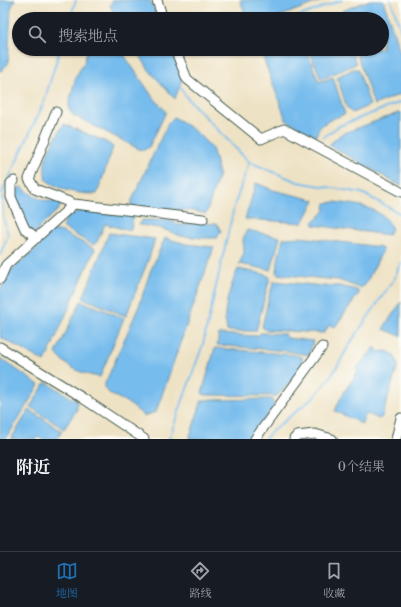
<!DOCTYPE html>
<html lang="zh">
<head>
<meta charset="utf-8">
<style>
  :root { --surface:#171b24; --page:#20242c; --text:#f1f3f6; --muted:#9ea1a6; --line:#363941; --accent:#1f6fb2 }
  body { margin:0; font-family:"Libre Caslon Text","Noto Serif SC",serif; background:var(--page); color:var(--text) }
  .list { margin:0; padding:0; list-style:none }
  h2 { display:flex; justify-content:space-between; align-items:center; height:52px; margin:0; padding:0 16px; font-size:17px }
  h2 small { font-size:13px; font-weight:400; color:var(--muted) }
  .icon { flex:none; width:22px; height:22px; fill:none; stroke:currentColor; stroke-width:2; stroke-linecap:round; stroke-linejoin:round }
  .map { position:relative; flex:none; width:401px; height:439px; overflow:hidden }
  .search { position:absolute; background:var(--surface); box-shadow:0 1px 3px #0004; left:12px; right:12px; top:12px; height:44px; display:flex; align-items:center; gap:10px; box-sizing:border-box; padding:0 14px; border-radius:22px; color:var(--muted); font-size:15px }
  .sheet { height:112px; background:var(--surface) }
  nav { display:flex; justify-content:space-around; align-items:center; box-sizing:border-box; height:56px; border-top:1px solid var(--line); background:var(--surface); font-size:11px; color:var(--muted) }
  nav a { display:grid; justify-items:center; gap:2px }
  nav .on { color:var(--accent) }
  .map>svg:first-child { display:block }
  .water { fill:#76bced; stroke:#4a7c90 }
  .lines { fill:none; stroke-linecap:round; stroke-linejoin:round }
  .stream { stroke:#76bced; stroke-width:2 }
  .minor-casing { stroke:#3e564a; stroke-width:11 }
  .minor { stroke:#fff; stroke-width:9 }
</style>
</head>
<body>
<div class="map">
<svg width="401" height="439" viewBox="0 0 401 439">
  <rect width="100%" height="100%" fill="#fdfcf7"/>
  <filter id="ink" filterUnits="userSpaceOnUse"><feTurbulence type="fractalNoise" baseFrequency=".025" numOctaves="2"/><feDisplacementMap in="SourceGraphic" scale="8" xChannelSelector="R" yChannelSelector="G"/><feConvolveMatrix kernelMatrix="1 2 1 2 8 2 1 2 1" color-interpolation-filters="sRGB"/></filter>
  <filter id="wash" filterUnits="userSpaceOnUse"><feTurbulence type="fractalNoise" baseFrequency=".012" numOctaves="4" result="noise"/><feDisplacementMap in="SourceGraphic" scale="16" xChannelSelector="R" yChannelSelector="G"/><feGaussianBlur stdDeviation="0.9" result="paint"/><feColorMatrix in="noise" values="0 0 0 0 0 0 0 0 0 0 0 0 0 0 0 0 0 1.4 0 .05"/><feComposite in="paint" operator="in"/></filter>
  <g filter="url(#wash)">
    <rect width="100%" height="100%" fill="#eee2c4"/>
    <path class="water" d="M 0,0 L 15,0 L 11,8 L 8,64 L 0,72 Z
      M 113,0 L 150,0 L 158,19 L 118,19 L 110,6 Z
      M 240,0 L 324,0 L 272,19 L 247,19 Z
      M 370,0 L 383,0 L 401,55 L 401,94 L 374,105 L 355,49 L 382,49 L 382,19 L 345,19 L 342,11 Z
      M 87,49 L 120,49 L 150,93 L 166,112 L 149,147 L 144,150 L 139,149 L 73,115 L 69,110 L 69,104 L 76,76 L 84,63 Z
      M 136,49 L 172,49 L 182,79 L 175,99 L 149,70 Z
      M 260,49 L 306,49 L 319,82 L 333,77 L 345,114 C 333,119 319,122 316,136 L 286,120 Z
      M 309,49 L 351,49 L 356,64 L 321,79 Z
      M 353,69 L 358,69 L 370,105 L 352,113 L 347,108 L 337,77 Z
      M 401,112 L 401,186 L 329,145 L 341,134 Z
      M 174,117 L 195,131 L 212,148 L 219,174 L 206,214 L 193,211 L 131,206 L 131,202 L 168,123 Z
      M 64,124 L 106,142 L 113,147 L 97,194 C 77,194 63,191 46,180 C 41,156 52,144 64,124 Z
      M 256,183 L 273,190 L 315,200 L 303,223 L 245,219 Z
      M 22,187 C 35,198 42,202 60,202 L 60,208 L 39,228 L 36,233 L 26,228 L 15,203 L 15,189 Z
      M 335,202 C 357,205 382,206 392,229 L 388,235 L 314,225 L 313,222 L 324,212 L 326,203 Z
      M 81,211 L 111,214 L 129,214 L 133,217 L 131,229 L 127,230 L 105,224 L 97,242 L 93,245 L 62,227 L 68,216 Z
      M 142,220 L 169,220 L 180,225 L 199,223 L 217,224 L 221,231 L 217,238 L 203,238 L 181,236 L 160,228 L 139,225 Z
      M 53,230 L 62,232 L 95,249 L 45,362 L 0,337 L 0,292 L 2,287 L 10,271 L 35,250 Z
      M 247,230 L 280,237 L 271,270 L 239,264 L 244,253 L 243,239 Z
      M 109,233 L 155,239 L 149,258 L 126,316 L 83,298 Z
      M 300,237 L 380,247 L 383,250 L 365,285 L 360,288 L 338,280 L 277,274 L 278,260 L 283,238 Z
      M 165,238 L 186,244 L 214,247 L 156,412 L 144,416 C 139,412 134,407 129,404 C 122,398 107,396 104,386 L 139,306 L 150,272 Z
      M 238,269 L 264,274 L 270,277 L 256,331 L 227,331 C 227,327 225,323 225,319 C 224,305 232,282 238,269 Z
      M 274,281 L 323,286 L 340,286 L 357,290 L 359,293 L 335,327 L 329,325 L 324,333 L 266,330 L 262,327 L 269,296 Z
      M 81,301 L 124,318 L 100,377 C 84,375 65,367 56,353 Z
      M 401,302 L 401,336 L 383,329 Z
      M 260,333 L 285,334 L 287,338 L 313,341 L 309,355 L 286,351 L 217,345 L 219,334 L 257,336 Z
      M 375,347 L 379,352 C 390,349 396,355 398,365 L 382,417 L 379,419 L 368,414 L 364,417 L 362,424 L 335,411 L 341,397 L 358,371 L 357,368 Z
      M 215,348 L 295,355 L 302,357 L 303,364 L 294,378 L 277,396 L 205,395 L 202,393 Z
      M 0,358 L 39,385 L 6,439 L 0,439 Z
      M 46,382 L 77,401 L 77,409 L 64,429 L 30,407 Z
      M 272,399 L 274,407 L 248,439 L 189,439 L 202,400 Z
      M 29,410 L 62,431 L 57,439 L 41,439 L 38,437 L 36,439 L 11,439 Z"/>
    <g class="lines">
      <path class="stream" d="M 391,0 L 401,31
        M 70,19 L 76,0
        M 292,19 L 342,0
        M 323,137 L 339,126 L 401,102
        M 249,162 L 298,182 L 362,193 L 401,214
        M 0,255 L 8,235 L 3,216 L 2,193 L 44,102 L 60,49
        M 169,439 L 203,344 L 234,207 L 249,162 L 188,99 L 178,84
        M 265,439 L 271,432 L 316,395 L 334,372 L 351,342 L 394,279 L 401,262"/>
    </g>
  </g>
  <g filter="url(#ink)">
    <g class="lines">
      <defs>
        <path id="minor" d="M 157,0 L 163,19
          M 175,49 L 187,79 L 261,139 L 284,129 L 401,192
          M 56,112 L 29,179 L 35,189 L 69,202 L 69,208
          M 14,181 L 11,183 L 11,197 L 25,229 L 37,238
          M 0,279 L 6,265 L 74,204 L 203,219
          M 0,347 L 81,397 L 144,439
          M 255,439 L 322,347
          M 294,439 L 297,436 L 315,434 L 332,439
          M 396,439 L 401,418"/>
      </defs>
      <use href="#minor" class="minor-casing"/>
      <use href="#minor" class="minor"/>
    </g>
  </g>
</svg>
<div class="search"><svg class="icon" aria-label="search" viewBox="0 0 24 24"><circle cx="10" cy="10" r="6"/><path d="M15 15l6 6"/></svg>搜索地点</div>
</div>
<section class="sheet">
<h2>附近<small>0个结果</small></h2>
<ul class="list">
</ul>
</section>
<nav>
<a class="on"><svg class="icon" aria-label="map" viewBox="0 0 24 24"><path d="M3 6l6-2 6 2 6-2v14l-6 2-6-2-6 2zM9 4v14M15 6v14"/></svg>地图</a>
<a><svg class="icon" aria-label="directions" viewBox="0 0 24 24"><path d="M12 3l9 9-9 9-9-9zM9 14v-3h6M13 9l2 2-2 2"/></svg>路线</a>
<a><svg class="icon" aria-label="saved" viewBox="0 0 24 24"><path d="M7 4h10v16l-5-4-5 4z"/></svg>收藏</a>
</nav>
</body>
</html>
